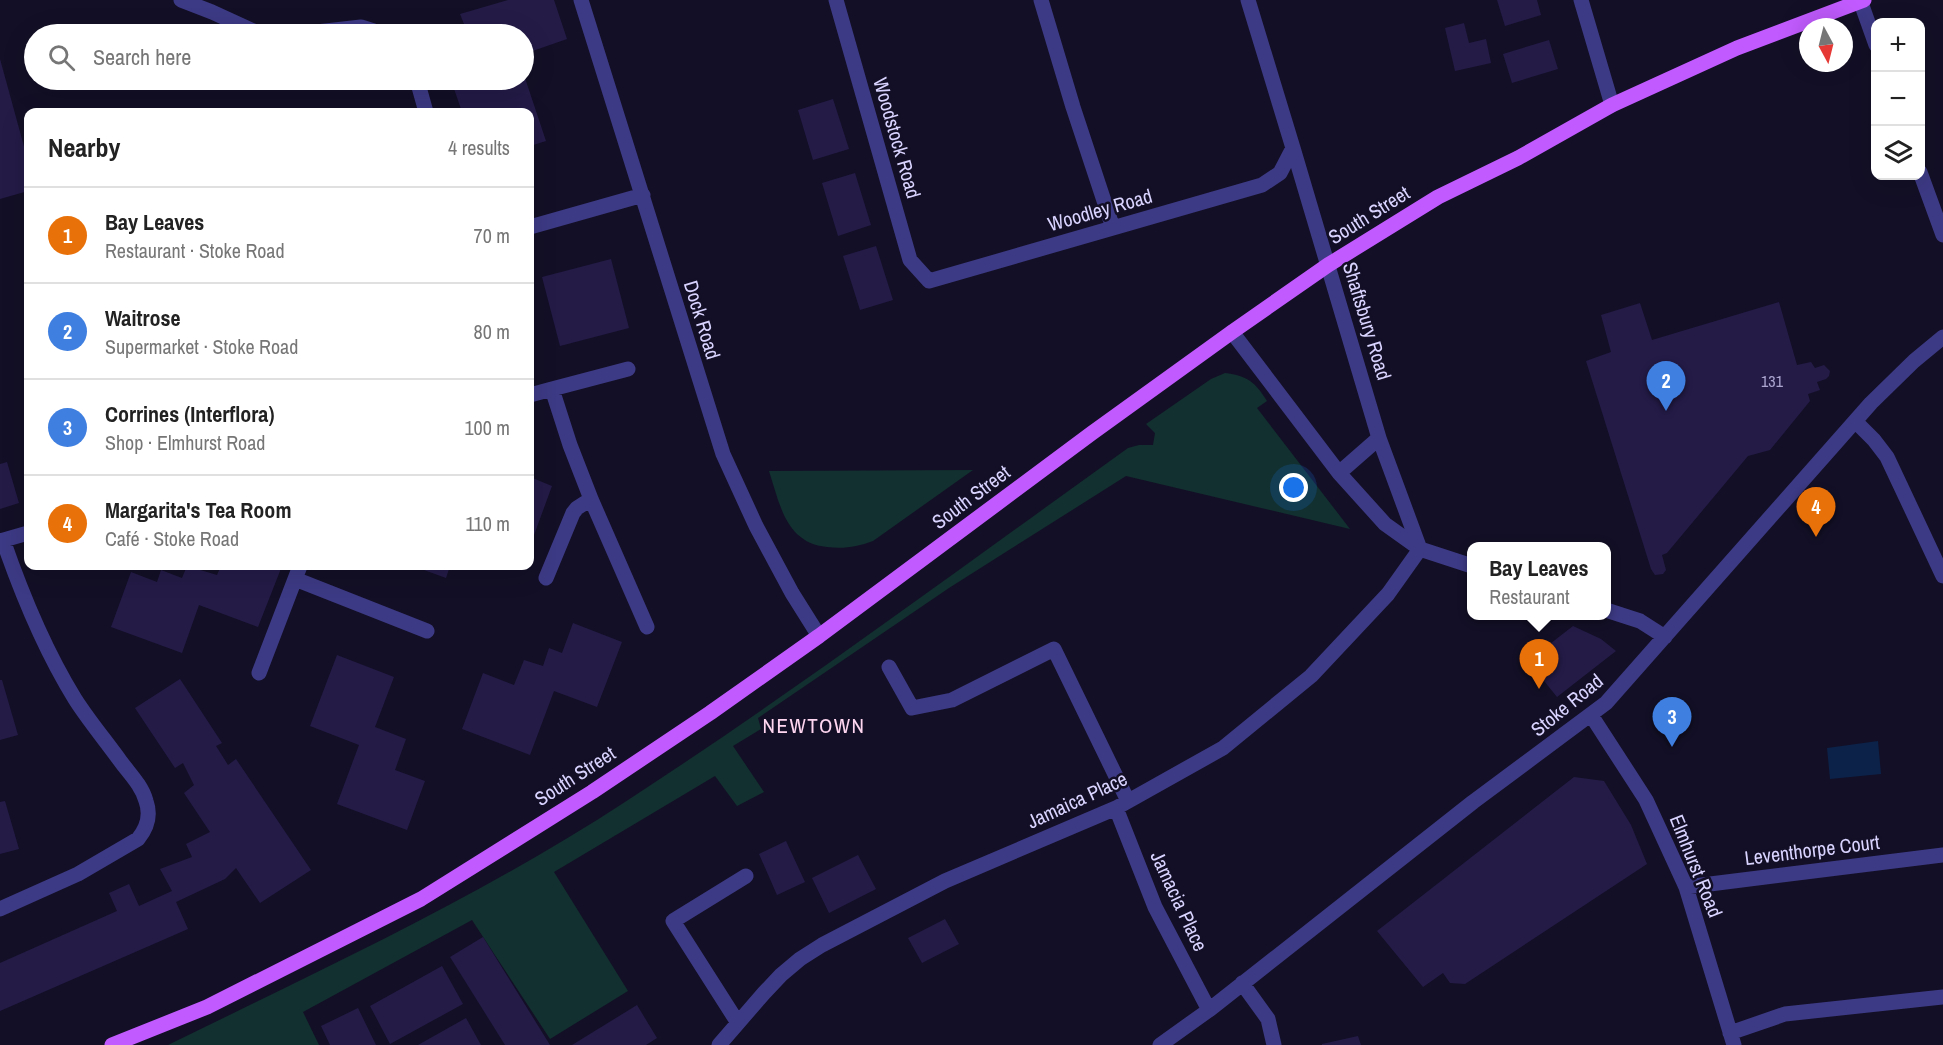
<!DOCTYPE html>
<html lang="en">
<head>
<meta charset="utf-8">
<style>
  :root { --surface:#fff; --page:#f2f2f2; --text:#222; --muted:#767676; --line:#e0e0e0; --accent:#7c3aed }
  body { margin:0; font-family:"Archivo Narrow",sans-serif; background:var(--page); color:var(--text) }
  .controls { position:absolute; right:18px; top:18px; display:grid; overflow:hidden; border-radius:12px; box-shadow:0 6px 24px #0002 }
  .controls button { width:54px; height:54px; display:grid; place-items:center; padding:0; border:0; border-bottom:2px solid var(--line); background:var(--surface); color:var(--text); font:30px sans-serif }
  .compass { position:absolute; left:1799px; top:18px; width:54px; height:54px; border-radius:50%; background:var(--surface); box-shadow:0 6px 24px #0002; rotate:173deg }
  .you { position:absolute; left:1294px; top:488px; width:21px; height:21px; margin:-15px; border:4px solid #fff; border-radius:50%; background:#1a73e8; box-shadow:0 0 0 9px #1a73e833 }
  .badge { display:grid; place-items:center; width:39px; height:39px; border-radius:50%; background:var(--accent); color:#fff; font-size:20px; font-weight:700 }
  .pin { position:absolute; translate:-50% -50px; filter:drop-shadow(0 2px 3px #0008) }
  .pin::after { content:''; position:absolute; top:32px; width:21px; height:18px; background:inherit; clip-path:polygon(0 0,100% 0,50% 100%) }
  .popup { position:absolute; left:1467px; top:542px; width:144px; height:78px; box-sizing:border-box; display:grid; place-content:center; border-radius:12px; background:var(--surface); filter:drop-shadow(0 2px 4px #0005); font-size:20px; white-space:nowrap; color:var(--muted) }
  .popup b { font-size:22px; color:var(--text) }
  .popup::after { content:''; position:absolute; left:50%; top:100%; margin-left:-12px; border:12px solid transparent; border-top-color:var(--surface) }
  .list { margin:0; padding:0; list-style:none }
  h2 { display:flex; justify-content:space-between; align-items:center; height:78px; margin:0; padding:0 24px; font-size:26px }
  h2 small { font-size:20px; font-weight:400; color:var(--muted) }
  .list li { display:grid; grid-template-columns:39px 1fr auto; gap:18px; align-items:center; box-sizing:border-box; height:96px; padding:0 24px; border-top:2px solid var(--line) }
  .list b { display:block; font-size:22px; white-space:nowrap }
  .list p { margin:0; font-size:20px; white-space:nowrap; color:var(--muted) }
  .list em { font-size:20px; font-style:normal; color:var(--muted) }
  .icon { flex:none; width:33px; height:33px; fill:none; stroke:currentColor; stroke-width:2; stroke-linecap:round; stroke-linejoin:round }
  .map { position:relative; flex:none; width:1943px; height:1045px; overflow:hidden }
  .search { position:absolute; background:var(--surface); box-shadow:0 6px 24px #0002; left:24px; top:24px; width:510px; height:66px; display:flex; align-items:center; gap:15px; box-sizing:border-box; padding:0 21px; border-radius:33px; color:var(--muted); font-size:22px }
  .panel { position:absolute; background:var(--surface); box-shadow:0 6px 24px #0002; left:24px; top:108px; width:510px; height:462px; border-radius:12px }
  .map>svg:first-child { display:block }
  .green { fill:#12302f }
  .water { fill:#0c2248 }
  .building { fill:#241b47 }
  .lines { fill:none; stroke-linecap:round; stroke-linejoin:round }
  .minor { stroke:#3d3a85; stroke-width:15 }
  .major { stroke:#c25bff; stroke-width:15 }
  .labels { text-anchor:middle; stroke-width:5; stroke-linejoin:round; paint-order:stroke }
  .number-label { font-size:16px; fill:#aca6d1 }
  .street-label { font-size:20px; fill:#d9d4ff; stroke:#130f26 }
  .neighbourhood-label { font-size:21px; letter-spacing:1.5px; fill:#ffd6f0; stroke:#130f26 }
</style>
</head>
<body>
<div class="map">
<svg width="1943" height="1045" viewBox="0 0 1943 1045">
  <rect width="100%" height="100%" fill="#130f26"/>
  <path class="green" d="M 1225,373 C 1248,376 1255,382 1267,401 L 1257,408 L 1350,529 L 1126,476 L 949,588 L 758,718 L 761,729 L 733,746 L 764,792 L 737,806 L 715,776 L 554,872 L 628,991 L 550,1039 L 472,920 L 303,1012 L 319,1045 L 168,1045 C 323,969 481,896 625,802 C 797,690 962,567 1128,448 L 1139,445 L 1153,445 L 1155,433 L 1146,424 L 1211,379 Z
    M 973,470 L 873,541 C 857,547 844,549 827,547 C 786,543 780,505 769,471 Z"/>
  <path class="water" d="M 1878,741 L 1881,774 L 1830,779 L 1827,748 Z"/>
  <path class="building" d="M 508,0 L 554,0 L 567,39 L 524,54 L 524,34 L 436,34 L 436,32 L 464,24 L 460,14 Z
    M 1497,0 L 1537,0 L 1541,15 L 1505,26 Z
    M 1464,23 L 1469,43 L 1486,39 L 1491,63 L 1455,71 L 1445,28 Z
    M 1549,40 L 1558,69 L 1512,83 L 1503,54 Z
    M 0,59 L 28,161 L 28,191 L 0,199 Z
    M 524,75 L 546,141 L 530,146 L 530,112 L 462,112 L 451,80 L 524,80 Z
    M 833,99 L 849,149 L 813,160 L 798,110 Z
    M 855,173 L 871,225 L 838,236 L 822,183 Z
    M 876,246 L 893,300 L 860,310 L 843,256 Z
    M 611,259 L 629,328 L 560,346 L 542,277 Z
    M 1779,302 L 1797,365 L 1811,362 L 1815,368 L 1824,365 L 1830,371 L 1829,376 L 1826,379 L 1817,382 L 1820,390 L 1808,394 L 1810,401 L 1770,450 L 1748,456 L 1667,553 L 1662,555 L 1666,570 L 1663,574 L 1655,575 L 1651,569 L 1586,361 L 1611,352 L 1601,315 L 1640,303 L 1652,340 Z
    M 7,462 L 19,503 L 0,509 L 0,464 Z
    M 530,477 L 552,486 L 530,546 Z
    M 187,566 L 217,575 L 221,566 L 282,566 L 258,627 L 199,605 L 182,653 L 111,627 L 131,572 L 157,582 L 161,570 L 182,578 Z
    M 413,566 L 450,566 L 446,578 Z
    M 573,623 L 622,642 L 597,707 L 554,691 L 530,755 L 462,729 L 483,673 L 514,685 L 524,660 L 543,666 L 549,648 L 562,653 Z
    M 1573,626 L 1601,639 L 1616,651 L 1557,697 L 1528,661 Z
    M 337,655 L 394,677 L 375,727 L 406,739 L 395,770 L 425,781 L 407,830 L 337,804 L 359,745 L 310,726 Z
    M 180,679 L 222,743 L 216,746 L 228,765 L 236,759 L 311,870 L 260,903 L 236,868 L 225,879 L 176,902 L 188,929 L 0,1011 L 0,963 L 117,911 L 109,893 L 129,884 L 139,906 L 172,891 L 160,869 L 192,857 L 186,844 L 210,832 L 184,793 L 194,785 L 183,763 L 175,768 L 135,708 Z
    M 0,680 L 2,680 L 18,735 L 0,740 Z
    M 1574,777 L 1604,781 L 1631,825 L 1647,864 L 1465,984 L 1450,983 L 1443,973 L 1423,987 L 1377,931 Z
    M 5,801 L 19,849 L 0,854 L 0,802 Z
    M 786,841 L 805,882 L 777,895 L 759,854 Z
    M 858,855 L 876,889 L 829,913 L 812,878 Z
    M 945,919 L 959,944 L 922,963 L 908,938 Z
    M 483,937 L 550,1045 L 505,1045 L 450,957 Z
    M 442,966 L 463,1004 L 390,1044 L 370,1006 Z
    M 637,1005 L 657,1038 L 646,1045 L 572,1045 Z
    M 358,1008 L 376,1045 L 330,1045 L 321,1026 Z
    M 466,1018 L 481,1045 L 418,1045 Z
    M 1358,1036 L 1361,1045 L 1322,1045 L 1322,1044 Z"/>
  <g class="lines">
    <path class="minor" d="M 181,0 L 212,12 L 260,34
      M 581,0 L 723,454 L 756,526 L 792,593 L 819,636
      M 836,0 L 910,260 L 929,281 L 1262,185 L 1280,173 L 1293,148 L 1248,0
      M 1041,0 L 1073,107 L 1113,228
      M 1581,0 L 1612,105
      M 1860,0 L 1876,45
      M 299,34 L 361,27 L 383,34
      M 417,80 L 426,112
      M 1293,148 L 1379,438 L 1339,473
      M 1920,172 L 1943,235
      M 530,227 L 643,195
      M 1232,332 L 1339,473 L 1385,524 L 1420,549 L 1472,566
      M 552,389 L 628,369
      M 530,395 L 552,389 L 570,445 L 591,499
      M 1855,421 L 1874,440 L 1887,457 L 1943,576
      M 0,541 L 28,533
      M 546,578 L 573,513 L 577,508 L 591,499 L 647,627
      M 295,579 L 427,631
      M 1606,610 L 1640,621 L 1665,637
      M 889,667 L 912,708 L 952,700 L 1054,649 L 1128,801
      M 259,673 L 300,566
      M 1591,715 L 1646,800 L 1686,887 L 1734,1045
      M 1116,808 L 1155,907 L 1209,1010
      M 1686,887 L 1943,855
      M 0,909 L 78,874 L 138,839 C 147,828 151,815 146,801 C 142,786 130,774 121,762 C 106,741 89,721 75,699 C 44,649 22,595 3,540
      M 1242,983 L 1268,1019 L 1274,1045
      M 738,1023 L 673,921 L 746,876
      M 1730,1033 L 1785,1014 L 1943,997
      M 719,1045 L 764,993 L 781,975 L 800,959 L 822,945 L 945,881 L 1116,808 L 1223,748 L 1311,676 L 1388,594 L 1420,549 L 1379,438
      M 1160,1045 L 1209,1010 L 1473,802 L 1606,703 L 1871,403 L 1914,361 L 1943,337"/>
    <path class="major" d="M 112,1045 L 207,1007 L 421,899 L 592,792 L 710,713 L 819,636 L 1092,433 L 1232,332 L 1328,265 L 1438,197 L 1518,158 L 1612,105 L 1737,48 L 1864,0"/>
  </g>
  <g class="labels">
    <g class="number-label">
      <text x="1772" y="387">131</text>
    </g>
    <g class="street-label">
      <text transform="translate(897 138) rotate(74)" y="7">Woodstock Road</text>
      <text transform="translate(1100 210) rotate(-16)" y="7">Woodley Road</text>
      <text transform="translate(1369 215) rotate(-32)" y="7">South Street</text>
      <text transform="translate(702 320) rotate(73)" y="7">Dock Road</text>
      <text transform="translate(1367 321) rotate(73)" y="7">Shaftsbury Road</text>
      <text transform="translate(971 497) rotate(-37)" y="7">South Street</text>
      <text transform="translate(1567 705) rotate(-39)" y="7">Stoke Road</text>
      <text transform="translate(575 776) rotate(-33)" y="7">South Street</text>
      <text transform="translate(1077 800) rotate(-25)" y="7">Jamaica Place</text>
      <text transform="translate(1812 850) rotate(-7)" y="7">Leventhorpe Court</text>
      <text transform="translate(1696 866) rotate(68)" y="7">Elmhurst Road</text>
      <text transform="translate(1179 901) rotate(65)" y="7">Jamacia Place</text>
    </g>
    <g class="neighbourhood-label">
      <text x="814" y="733">NEWTOWN</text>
    </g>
  </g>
</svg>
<div class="controls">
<button>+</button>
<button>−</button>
<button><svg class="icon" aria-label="layers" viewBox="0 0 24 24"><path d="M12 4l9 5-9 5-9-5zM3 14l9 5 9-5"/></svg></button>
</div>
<svg class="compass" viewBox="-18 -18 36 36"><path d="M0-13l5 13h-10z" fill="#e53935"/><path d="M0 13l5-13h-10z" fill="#767676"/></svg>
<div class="you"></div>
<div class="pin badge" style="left:1539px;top:689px;background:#e8710a">1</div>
<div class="popup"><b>Bay Leaves</b>Restaurant</div>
<div class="pin badge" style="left:1666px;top:411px;background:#3f7fe0">2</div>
<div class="pin badge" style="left:1672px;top:747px;background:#3f7fe0">3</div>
<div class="pin badge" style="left:1816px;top:537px;background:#e8710a">4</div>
<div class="search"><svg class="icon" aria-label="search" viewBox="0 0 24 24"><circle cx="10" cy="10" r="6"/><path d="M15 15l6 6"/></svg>Search here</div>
<section class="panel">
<h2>Nearby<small>4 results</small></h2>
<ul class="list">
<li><span class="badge" style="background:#e8710a">1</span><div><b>Bay Leaves</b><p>Restaurant · Stoke Road</p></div><em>70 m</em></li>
<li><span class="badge" style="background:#3f7fe0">2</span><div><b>Waitrose</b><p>Supermarket · Stoke Road</p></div><em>80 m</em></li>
<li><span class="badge" style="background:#3f7fe0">3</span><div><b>Corrines (Interflora)</b><p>Shop · Elmhurst Road</p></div><em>100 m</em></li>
<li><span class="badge" style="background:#e8710a">4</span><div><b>Margarita's Tea Room</b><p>Café · Stoke Road</p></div><em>110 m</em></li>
</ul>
</section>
</div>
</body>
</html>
